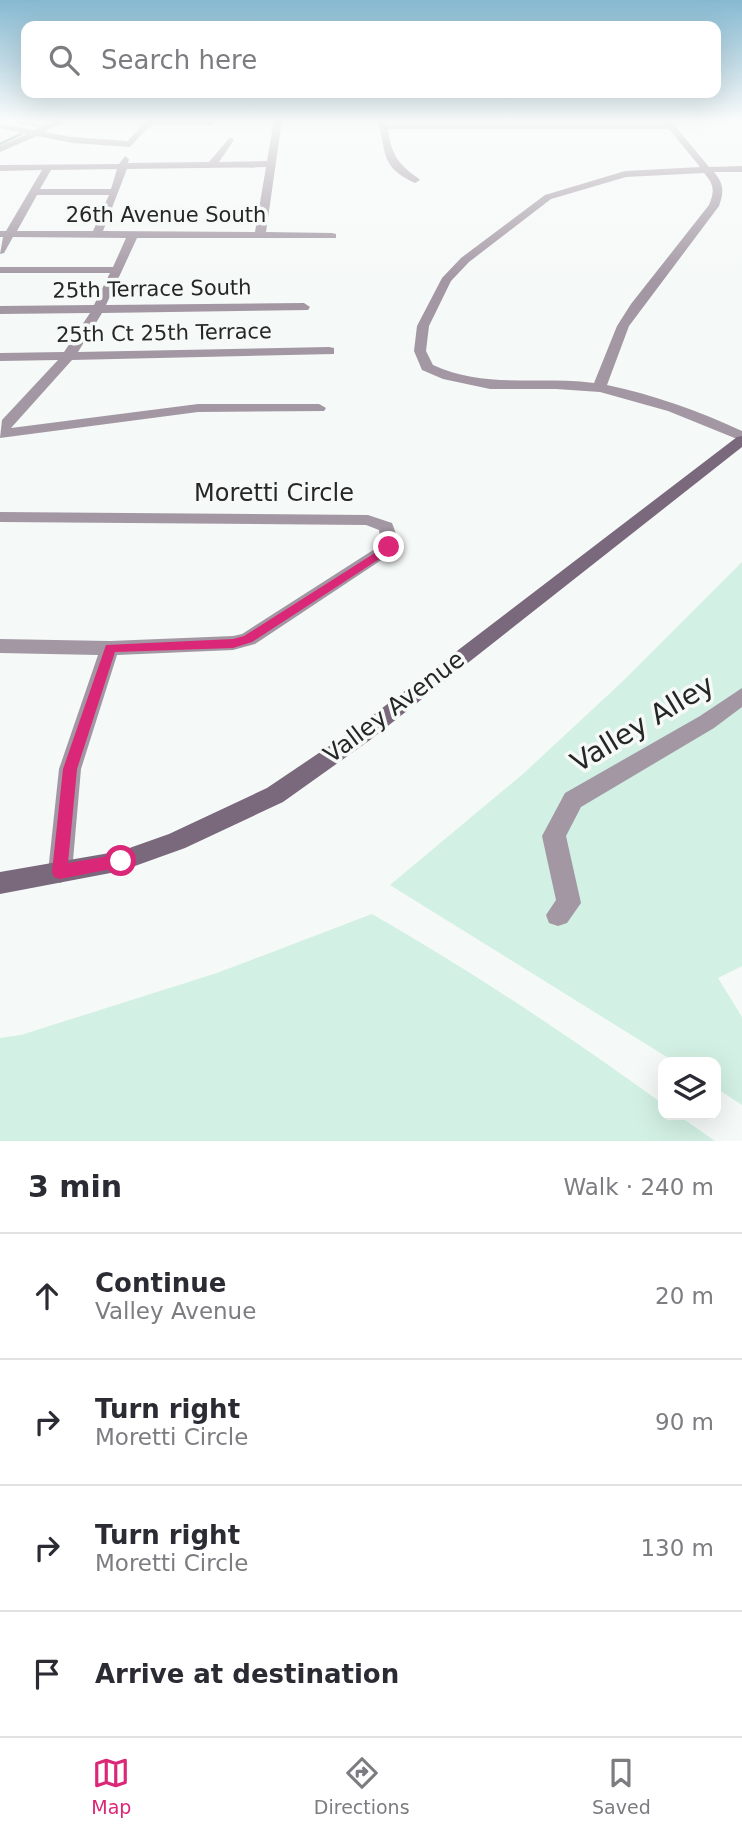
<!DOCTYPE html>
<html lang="en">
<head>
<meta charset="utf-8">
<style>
  :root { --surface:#fff; --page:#f7f7f7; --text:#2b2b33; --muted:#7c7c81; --line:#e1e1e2; --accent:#db2777 }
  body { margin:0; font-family:"DejaVu Sans",sans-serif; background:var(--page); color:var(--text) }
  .controls { position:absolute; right:21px; bottom:21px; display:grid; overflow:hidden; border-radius:14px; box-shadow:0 7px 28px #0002 }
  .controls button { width:63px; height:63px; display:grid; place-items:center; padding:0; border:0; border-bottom:2px solid var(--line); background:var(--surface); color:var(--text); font:35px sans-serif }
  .stop { position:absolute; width:21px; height:21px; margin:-16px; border:5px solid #db2777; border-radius:50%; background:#fff }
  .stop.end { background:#db2777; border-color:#fff; box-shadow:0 2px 7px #0008 }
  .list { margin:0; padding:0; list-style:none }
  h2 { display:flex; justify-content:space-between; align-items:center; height:91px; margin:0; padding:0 28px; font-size:30px }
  h2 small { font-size:23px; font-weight:400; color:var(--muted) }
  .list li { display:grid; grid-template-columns:46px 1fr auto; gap:21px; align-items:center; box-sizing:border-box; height:126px; padding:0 28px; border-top:2px solid var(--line) }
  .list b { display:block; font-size:26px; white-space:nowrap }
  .list p { margin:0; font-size:23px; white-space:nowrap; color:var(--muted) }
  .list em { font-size:23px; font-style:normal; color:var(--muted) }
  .icon { flex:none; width:38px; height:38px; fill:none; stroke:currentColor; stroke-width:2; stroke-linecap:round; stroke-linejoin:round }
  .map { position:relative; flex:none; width:742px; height:1141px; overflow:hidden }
  .search { position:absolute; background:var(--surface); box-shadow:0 7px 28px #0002; left:21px; right:21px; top:21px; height:77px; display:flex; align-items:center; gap:18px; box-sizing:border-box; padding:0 24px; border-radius:14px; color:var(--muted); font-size:26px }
  .sheet { height:595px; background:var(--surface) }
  nav { display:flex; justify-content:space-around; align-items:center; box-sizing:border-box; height:98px; border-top:2px solid var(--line); background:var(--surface); font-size:19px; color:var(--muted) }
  nav a { display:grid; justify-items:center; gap:4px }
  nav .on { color:var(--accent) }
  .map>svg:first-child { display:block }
  .green { fill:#d2f0e3 }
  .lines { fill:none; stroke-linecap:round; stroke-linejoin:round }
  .stream { stroke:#729285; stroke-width:2.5 }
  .lane { fill:#a397a4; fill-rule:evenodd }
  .street { fill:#a397a4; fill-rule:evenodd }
  .secondary { fill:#7a687c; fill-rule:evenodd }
  .route { fill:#db2777 }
  .labels { text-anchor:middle; stroke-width:7; stroke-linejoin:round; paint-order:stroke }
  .far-street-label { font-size:21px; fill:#252726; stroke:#f5f9f7 }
  .street-label { font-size:24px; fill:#252726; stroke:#f5f9f7 }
  .near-street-label { font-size:28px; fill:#252726; stroke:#f5f9f7 }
</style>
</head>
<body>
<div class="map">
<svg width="742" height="1141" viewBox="0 0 742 1141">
  <rect width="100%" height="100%" fill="#f5f9f7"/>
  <path class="green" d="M 742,562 L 742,966 L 718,978 L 742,1017 L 742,1105 L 716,1088 L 716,1062 L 675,1062 L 390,885 L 523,774 L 622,682 Z
    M 372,914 C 473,972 569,1036 663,1104 L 663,1115 L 678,1115 L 715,1141 L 0,1141 L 0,1038 L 21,1035 L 217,973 Z"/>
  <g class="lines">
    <path class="stream" d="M 0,144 L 21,134"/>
    <path class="lane" d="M 7,120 L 15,120 L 47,128 L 45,129 Z"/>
    <path class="street" d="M 58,120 L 68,120 L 44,132 L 73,137 L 128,141 L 141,125 L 151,121 L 211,121 L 215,123 L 211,125 L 155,125 L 147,129 L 130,147 L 73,143 L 37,136 L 0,152 L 0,146 L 27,134 L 0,128 L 0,124 L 35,130 Z
      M 274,120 L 282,120 L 266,232 L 332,233 L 336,234 L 336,238 L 137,238 L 106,305 L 304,303 L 310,307 L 308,310 L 102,313 L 78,352 L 329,347 L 334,348 L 334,354 L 72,360 L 11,428 L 198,404 L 319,404 L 326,408 L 324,411 L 198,412 L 0,438 L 2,420 L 58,360 L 0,361 L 0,353 L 64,352 L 90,313 L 0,314 L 0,306 L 94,305 L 110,273 L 0,273 L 0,267 L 113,267 L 126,238 L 13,237 L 4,253 L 0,254 L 3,237 L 0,237 L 0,231 L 6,231 L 42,170 L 0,171 L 0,165 L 119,164 L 125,156 L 129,159 L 128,163 L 209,162 L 230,137 L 234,140 L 219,162 L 267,161 ZM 266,167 L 255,232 L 103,231 L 127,169 ZM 117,169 L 111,189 L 40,189 L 51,170 ZM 37,195 L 109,195 L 93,231 L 17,231 Z
      M 377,120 L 385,120 L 387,125 L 665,125 L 662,120 L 670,120 L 709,167 L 742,166 L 742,172 L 714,172 C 724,184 724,192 719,206 L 629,326 L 607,385 C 654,395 699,411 742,431 L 742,441 L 668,411 L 600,392 L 556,389 L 490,389 L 443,379 L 422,370 L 414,351 L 417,326 L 442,278 L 461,258 L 545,195 L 625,171 L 700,167 L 669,129 L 388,129 C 391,154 398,164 418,178 L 420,180 L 415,183 C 377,166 388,149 377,120 ZM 704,173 C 714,184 715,191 709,205 L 631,304 L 617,326 L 594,383 C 539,376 485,389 433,365 L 426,351 L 429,326 L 451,281 L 469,262 L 551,199 L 626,177 Z
      M 0,512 L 368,515 L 392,523 L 398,539 L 395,551 L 255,644 L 233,650 L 117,655 L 81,769 L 72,872 L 68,879 L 60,883 L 52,879 L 48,872 L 59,769 L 98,655 L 0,653 L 0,639 L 110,641 L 233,636 L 242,634 L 381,545 L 379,530 L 366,525 L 0,522 Z
      M 742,688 L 742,707 L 714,728 L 581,807 L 566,836 L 581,903 L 567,923 L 558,926 L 549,923 L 546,915 L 556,900 L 542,836 L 565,793 L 700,716 Z"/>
    <path class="secondary" d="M 742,436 L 742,447 L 370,740 L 283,802 L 185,848 L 121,871 L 0,894 L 0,872 L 121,851 L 169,834 L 267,788 L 356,728 L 737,437 Z"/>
  </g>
  <linearGradient id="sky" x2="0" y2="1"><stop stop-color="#86b9d1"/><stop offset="0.43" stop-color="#fafcfb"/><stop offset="1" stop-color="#fafcfb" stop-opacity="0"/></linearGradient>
  <rect width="742" height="280" fill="url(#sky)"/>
  <path class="route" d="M 389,544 L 393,545 L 393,550 L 252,642 L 233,648 L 115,652 L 77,769 L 68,863 L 121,854 L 128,861 L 121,867 L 60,879 L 54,877 L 52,872 L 63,769 L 106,645 L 233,639 L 244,636 Z"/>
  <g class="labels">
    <g class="far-street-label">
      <text x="166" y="222">26th Avenue South</text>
      <text transform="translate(152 289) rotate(-1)" y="7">25th Terrace South</text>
      <text transform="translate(164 333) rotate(-1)" y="7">25th Ct 25th Terrace</text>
    </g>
    <g class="street-label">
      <text x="274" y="501">Moretti Circle</text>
      <text transform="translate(394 707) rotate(-37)" y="8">Valley Avenue</text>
    </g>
    <g class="near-street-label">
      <text transform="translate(642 723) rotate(-31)" y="10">Valley Alley</text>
    </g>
  </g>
</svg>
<div class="controls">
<button><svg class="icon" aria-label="layers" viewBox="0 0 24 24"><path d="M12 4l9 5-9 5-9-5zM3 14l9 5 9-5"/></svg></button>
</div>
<div class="stop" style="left:121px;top:861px"></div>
<div class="stop end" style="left:389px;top:547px"></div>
<div class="search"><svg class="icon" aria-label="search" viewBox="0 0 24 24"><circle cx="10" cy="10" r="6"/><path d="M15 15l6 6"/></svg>Search here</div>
</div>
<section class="sheet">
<h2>3 min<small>Walk · 240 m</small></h2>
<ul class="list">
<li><svg class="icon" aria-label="ahead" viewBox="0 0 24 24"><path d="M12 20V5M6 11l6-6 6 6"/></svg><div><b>Continue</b><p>Valley Avenue</p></div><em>20 m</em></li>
<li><svg class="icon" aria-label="right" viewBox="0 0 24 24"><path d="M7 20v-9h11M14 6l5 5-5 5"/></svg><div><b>Turn right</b><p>Moretti Circle</p></div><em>90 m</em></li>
<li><svg class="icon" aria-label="right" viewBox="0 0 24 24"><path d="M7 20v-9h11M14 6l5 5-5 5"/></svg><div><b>Turn right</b><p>Moretti Circle</p></div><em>130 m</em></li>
<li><svg class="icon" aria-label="arrive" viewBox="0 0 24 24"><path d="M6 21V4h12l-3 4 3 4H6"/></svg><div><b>Arrive at destination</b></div></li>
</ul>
</section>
<nav>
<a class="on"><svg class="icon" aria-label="map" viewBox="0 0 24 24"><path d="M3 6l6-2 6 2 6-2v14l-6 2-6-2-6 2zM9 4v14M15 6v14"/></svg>Map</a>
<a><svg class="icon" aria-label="directions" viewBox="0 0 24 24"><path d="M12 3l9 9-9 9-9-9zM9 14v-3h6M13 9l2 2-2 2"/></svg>Directions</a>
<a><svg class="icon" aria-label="saved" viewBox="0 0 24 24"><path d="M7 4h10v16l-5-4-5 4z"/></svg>Saved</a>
</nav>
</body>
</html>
